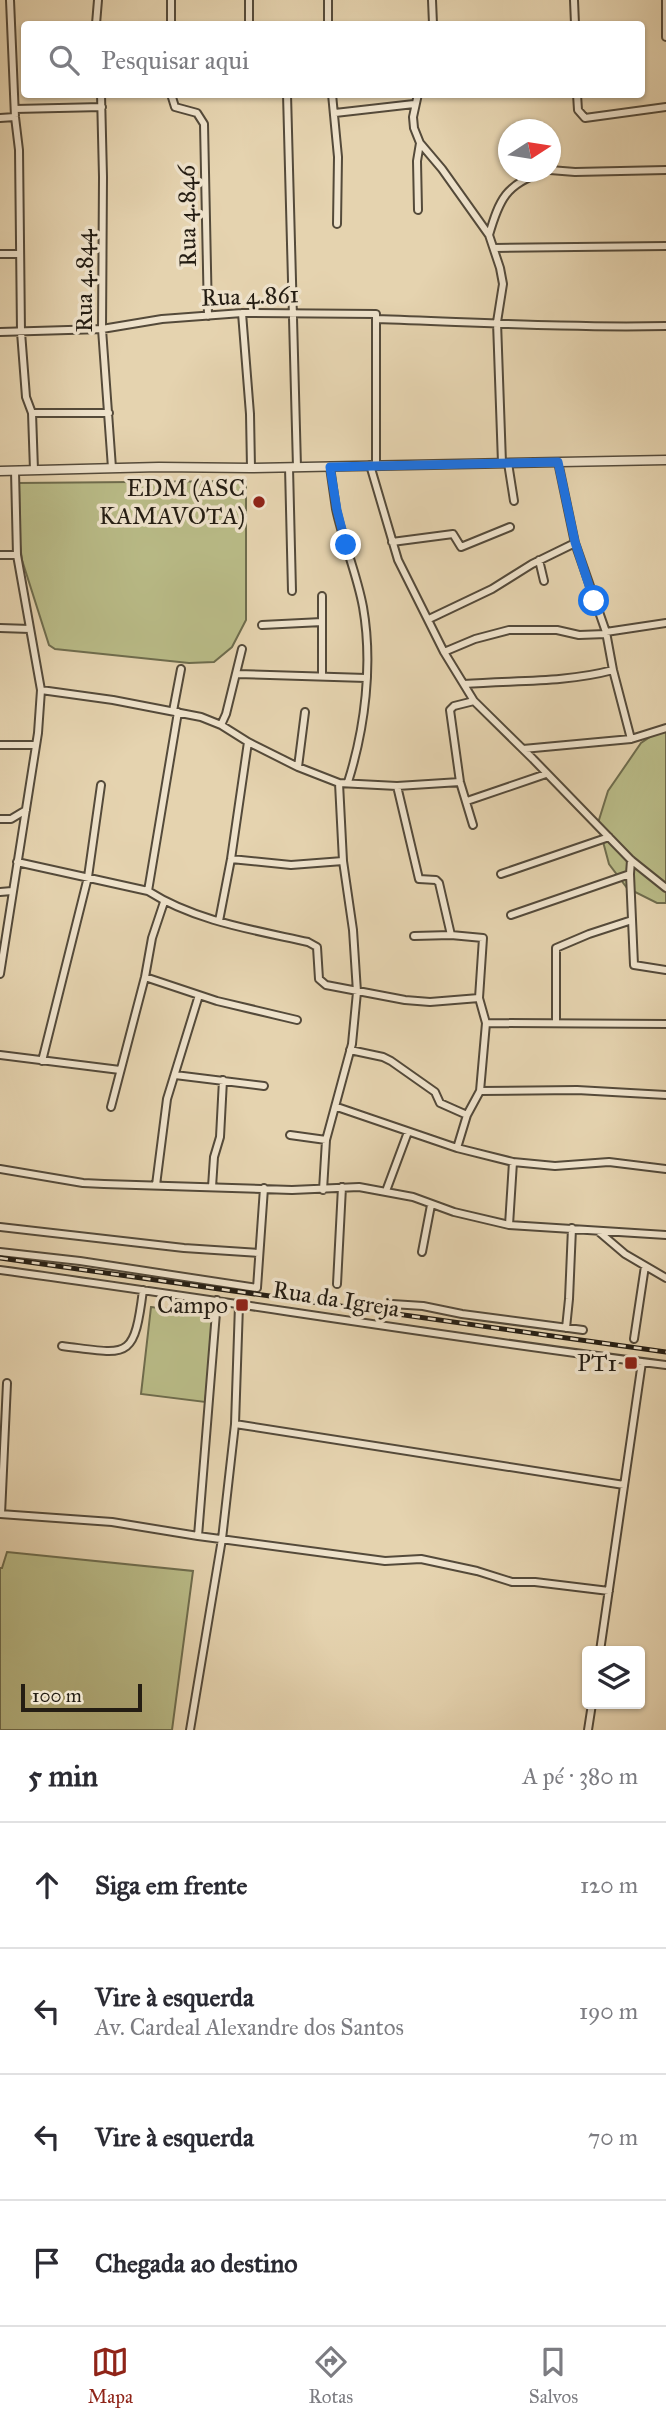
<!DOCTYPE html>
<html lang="pt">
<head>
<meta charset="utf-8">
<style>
  :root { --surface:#fff; --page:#f7f7f7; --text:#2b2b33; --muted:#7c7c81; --line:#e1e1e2; --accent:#8f2418 }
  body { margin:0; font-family:"IM FELL Great Primer",serif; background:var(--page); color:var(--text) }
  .controls { position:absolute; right:21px; bottom:21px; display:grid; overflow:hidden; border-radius:7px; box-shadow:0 2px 5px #0004 }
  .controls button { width:63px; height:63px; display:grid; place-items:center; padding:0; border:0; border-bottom:2px solid var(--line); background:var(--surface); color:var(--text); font:35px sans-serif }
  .compass { position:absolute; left:498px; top:119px; width:63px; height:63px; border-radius:50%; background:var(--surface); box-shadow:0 2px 5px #0004; rotate:78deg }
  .scale { position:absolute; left:21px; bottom:18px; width:121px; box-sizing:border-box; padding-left:7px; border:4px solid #241d13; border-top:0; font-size:19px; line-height:24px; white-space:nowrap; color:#241d13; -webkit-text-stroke:5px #eee2cb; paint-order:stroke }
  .stop { position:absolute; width:21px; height:21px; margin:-16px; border:5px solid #1a73e8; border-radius:50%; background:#fff }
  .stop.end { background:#1a73e8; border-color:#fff; box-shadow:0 2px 7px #0008 }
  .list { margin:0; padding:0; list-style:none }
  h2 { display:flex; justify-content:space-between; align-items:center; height:91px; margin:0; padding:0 28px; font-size:30px }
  h2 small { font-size:23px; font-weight:400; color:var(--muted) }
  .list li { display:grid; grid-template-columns:46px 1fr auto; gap:21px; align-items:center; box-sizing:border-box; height:126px; padding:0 28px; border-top:2px solid var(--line) }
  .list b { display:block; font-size:26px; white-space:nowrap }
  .list p { margin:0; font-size:23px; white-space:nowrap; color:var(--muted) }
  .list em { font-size:23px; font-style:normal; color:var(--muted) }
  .icon { flex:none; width:38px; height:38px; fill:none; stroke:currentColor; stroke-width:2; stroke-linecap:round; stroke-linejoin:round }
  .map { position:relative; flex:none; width:666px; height:1730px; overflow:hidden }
  .search { position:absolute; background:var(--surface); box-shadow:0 2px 5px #0004; left:21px; right:21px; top:21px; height:77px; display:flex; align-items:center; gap:18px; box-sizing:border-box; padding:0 24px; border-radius:7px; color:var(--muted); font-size:26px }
  .sheet { height:595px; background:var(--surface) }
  nav { display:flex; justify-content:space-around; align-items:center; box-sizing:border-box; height:98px; border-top:2px solid var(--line); background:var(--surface); font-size:19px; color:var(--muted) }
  nav a { display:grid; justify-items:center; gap:4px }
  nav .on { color:var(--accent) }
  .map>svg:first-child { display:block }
  .green { fill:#b9bb87; stroke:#6e6c4d; stroke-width:2 }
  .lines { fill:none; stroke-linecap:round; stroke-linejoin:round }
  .minor-casing { stroke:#544a3a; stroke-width:10 }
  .tertiary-casing { stroke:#544a3a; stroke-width:11 }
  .minor { stroke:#eee2cb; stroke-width:6 }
  .tertiary { stroke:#eee2cb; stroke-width:8 }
  .rail-casing { stroke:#241d13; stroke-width:5 }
  .rail { stroke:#eee2cb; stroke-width:2.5; stroke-dasharray:8; stroke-linecap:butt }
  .route { stroke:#1a73e8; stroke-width:9 }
  .poi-dot { fill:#8f2418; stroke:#eee2cb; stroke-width:2.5 }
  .labels { text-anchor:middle; stroke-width:7; stroke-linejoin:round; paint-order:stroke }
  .street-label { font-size:24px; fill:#241d13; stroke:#eee2cb }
  .poi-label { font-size:24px; fill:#241d13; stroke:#eee2cb; text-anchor:end }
</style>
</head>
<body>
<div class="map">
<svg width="666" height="1730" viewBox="0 0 666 1730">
  <rect width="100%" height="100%" fill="#e5d3af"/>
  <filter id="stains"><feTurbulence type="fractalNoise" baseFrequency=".00286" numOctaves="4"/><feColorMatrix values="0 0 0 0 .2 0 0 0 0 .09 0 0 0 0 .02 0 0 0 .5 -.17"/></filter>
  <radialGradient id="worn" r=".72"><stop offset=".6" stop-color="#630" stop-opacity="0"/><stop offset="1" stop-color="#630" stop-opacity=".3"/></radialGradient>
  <path class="green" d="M 246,481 L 246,620 L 232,647 L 214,662 L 189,663 L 55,649 L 49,645 L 22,560 L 20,545 L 19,483 Z
    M 666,726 L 666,903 L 657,903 L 627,888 L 609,864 L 598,823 L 608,791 L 641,743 Z
    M 151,1307 L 216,1315 L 205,1402 L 141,1394 Z
    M 7,1552 L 193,1571 L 172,1730 L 0,1730 L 0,1568 L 2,1568 Z"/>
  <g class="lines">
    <defs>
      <path id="minor" d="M 10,0 L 15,117 L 19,150 L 21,332 L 26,397 L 32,413 L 34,470
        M 171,0 L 171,24
        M 249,0 L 249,24
        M 432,0 L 433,24
        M 574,0 L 575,24
        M 666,0 L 666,37
        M 96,24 L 98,0
        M 328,24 L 328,0
        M 101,94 L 103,177 L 102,329 L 112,468
        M 171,94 L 175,107 L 197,113 L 204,124 L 208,316
        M 287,94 L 297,467
        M 332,94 L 338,157 L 337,224
        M 418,94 L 413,117 L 414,128 L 420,143 L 442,169 L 489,235 L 500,268 L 503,284 L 497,322 L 502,463
        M 577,94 L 578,110 L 585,118 L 666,107
        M 15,109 L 102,107
        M 335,113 L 414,104
        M 0,118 L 15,117
        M 550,170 L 575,172 L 666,170
        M 418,210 L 417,161 L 420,143
        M 489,235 C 499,200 506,184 543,172
        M 494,248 L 666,246
        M 0,254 L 19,254
        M 242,313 L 250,414 L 251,468
        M 376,319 L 376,465
        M 0,332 L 102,329 L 162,319 L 242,313 L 376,314 L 376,319 C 473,322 569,328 666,326
        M 32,413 L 109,413
        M 558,462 L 575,543 L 606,632 L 613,670 L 631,739
        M 508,463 L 514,501
        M 370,465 L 398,560 L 444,652 L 474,701 L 533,759 L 631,860 L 666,888
        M 289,467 L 292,591
        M 330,467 C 332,481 334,495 336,509 C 343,542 357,574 363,607 C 373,664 365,728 348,782
        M 392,542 L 453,534 L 461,547 L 510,527
        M 0,555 L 17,555
        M 539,560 L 544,581
        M 429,619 L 492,589 L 532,564 L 575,543
        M 262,625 L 322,622
        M 0,628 L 30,629
        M 606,632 L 666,623
        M 444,652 L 475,639 L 509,630 L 557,630 L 579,635 L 606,634
        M 236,674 L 366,678
        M 322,676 L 322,596
        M 464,684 C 514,680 564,683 613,670
        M 41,690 L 113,700 L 201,717 L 221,725 L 248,742 L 298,767 L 339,783 L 397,786 L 460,782
        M 173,711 L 181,669
        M 221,725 L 226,714 L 242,649
        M 0,745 L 36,745
        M 523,749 L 631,739 L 666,728
        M 298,767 L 305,712
        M 397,786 L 419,879 L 436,880 L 439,883 L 451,935
        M 467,801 L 546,774
        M 0,819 L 11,819 L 26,810
        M 473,825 L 460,782 L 450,710 L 454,706 L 474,701
        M 231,859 L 291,865 L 343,861
        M 17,862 L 148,891 C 195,921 254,930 308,942 L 317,947 L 319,979 L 326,985 L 405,1000 L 430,1002 L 479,998 L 486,1023 L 666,1024
        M 501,874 L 609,837
        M 630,874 L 634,965 L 666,970
        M 148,891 L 178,712
        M 0,892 L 12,891
        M 511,915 L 630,874 L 631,860
        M 219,921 L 231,859 L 248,742
        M 414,936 L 451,935 L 483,938 L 479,998
        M 0,974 L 38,733 L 41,690 L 17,555 L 15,471
        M 145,977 L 217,1001 L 297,1020
        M 556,1023 L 556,948 L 589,934 L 632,920
        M 350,1050 L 383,1057 L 391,1061 L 435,1092 L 440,1103 L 467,1115
        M 0,1055 L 120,1070
        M 42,1061 L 88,877 L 101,785
        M 175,1075 L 264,1086
        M 480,1091 L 577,1090 L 666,1095
        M 111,1107 L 145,977 L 152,938 L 164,902
        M 337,1107 L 457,1148 L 513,1162 L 555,1166 L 609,1162 L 666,1169
        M 290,1135 L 326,1140
        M 457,1148 L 467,1115 L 480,1091 L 486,1023
        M 0,1169 L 83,1183 L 104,1184 L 292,1190 L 359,1187 L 413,1197 L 454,1212 L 509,1225 L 666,1235
        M 156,1185 L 167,1099 L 199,995
        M 212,1187 L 214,1157 L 220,1137 L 223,1080
        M 323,1190 L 326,1140 L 352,1044 L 357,992 L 353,930 L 343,861 L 339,783
        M 386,1191 L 408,1132
        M 509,1225 L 513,1162
        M 0,1227 L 184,1248 L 259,1253
        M 598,1231 L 625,1254 L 666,1278
        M 0,1252 L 80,1261 L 257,1288 L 264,1188
        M 422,1252 L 431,1205
        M 0,1270 C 222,1300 443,1337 666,1365
        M 337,1284 L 342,1187
        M 392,1304 L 423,1306 L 462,1314 L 583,1330
        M 566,1328 L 569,1299 L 572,1228
        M 634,1339 L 645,1266
        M 62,1346 C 128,1354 134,1362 143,1290
        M 235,1424 L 624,1485
        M 0,1514 L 112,1522 L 198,1536 L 385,1561 L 421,1559 L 477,1571 L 512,1582 L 535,1582 L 609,1591
        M 1,1514 L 7,1383
        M 198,1536 L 217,1300
        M 600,1651 L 642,1362
        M 190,1730 L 222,1539 L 235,1424 L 239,1305
        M 588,1730 L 592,1704"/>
      <path id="tertiary" d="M 0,471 L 159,467 L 251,468 L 666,460"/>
    </defs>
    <use href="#minor" class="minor-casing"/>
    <use href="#tertiary" class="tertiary-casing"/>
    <use href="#minor" class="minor"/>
    <use href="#tertiary" class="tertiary"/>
    <defs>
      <path id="rail" d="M 0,1258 L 666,1352"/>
    </defs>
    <use href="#rail" class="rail-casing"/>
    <use href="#rail" class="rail"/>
  </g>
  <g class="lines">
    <path class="route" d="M 346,545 L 337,510 L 330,467 L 558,462 L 575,542 L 594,601"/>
  </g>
  <g class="poi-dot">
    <circle cx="259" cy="502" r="7"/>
    <rect x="235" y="1298" width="14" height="14" rx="3.5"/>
    <rect x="624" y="1356" width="14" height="14" rx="3.5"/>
  </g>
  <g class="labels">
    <g class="street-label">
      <text transform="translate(187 216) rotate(-91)" y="8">Rua 4.846</text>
      <text transform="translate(84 281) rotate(-90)" y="8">Rua 4.844</text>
      <text transform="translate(250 296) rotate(-2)" y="8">Rua 4.861</text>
      <text transform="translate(336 1299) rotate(9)" y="8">Rua da Igreja</text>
    </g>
    <g class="poi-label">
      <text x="245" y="496">EDM (ASC<tspan x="245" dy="28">KAMAVOTA)</tspan></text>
      <text x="228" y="1313">Campo</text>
      <text x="617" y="1371">PT1</text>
    </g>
  </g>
  <rect width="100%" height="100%" filter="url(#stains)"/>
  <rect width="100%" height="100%" fill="url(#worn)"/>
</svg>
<div class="controls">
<button><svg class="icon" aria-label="layers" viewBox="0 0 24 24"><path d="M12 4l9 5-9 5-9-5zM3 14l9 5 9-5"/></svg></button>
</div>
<svg class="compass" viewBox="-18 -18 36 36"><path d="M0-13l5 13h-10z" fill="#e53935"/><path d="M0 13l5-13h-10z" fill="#7c7c81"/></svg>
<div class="scale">100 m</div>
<div class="stop" style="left:594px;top:601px"></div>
<div class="stop end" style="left:346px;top:545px"></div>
<div class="search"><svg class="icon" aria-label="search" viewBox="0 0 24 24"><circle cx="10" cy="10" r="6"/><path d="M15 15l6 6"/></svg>Pesquisar aqui</div>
</div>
<section class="sheet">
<h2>5 min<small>A pé · 380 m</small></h2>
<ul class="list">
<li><svg class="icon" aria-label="ahead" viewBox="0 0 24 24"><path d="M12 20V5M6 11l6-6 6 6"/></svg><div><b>Siga em frente</b></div><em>120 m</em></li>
<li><svg class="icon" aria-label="left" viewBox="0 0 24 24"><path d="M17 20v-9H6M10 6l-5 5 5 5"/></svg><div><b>Vire à esquerda</b><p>Av. Cardeal Alexandre dos Santos</p></div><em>190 m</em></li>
<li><svg class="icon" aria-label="left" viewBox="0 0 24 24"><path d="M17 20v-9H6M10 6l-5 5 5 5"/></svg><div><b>Vire à esquerda</b></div><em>70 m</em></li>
<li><svg class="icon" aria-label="arrive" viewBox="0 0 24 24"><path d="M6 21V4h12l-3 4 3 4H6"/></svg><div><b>Chegada ao destino</b></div></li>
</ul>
</section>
<nav>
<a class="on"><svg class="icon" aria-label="map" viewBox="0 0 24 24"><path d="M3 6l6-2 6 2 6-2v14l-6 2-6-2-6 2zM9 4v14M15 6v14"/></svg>Mapa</a>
<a><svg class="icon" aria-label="directions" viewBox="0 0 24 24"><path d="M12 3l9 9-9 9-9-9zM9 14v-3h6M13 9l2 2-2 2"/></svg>Rotas</a>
<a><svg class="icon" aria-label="saved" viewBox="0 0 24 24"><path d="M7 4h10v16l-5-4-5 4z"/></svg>Salvos</a>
</nav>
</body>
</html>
